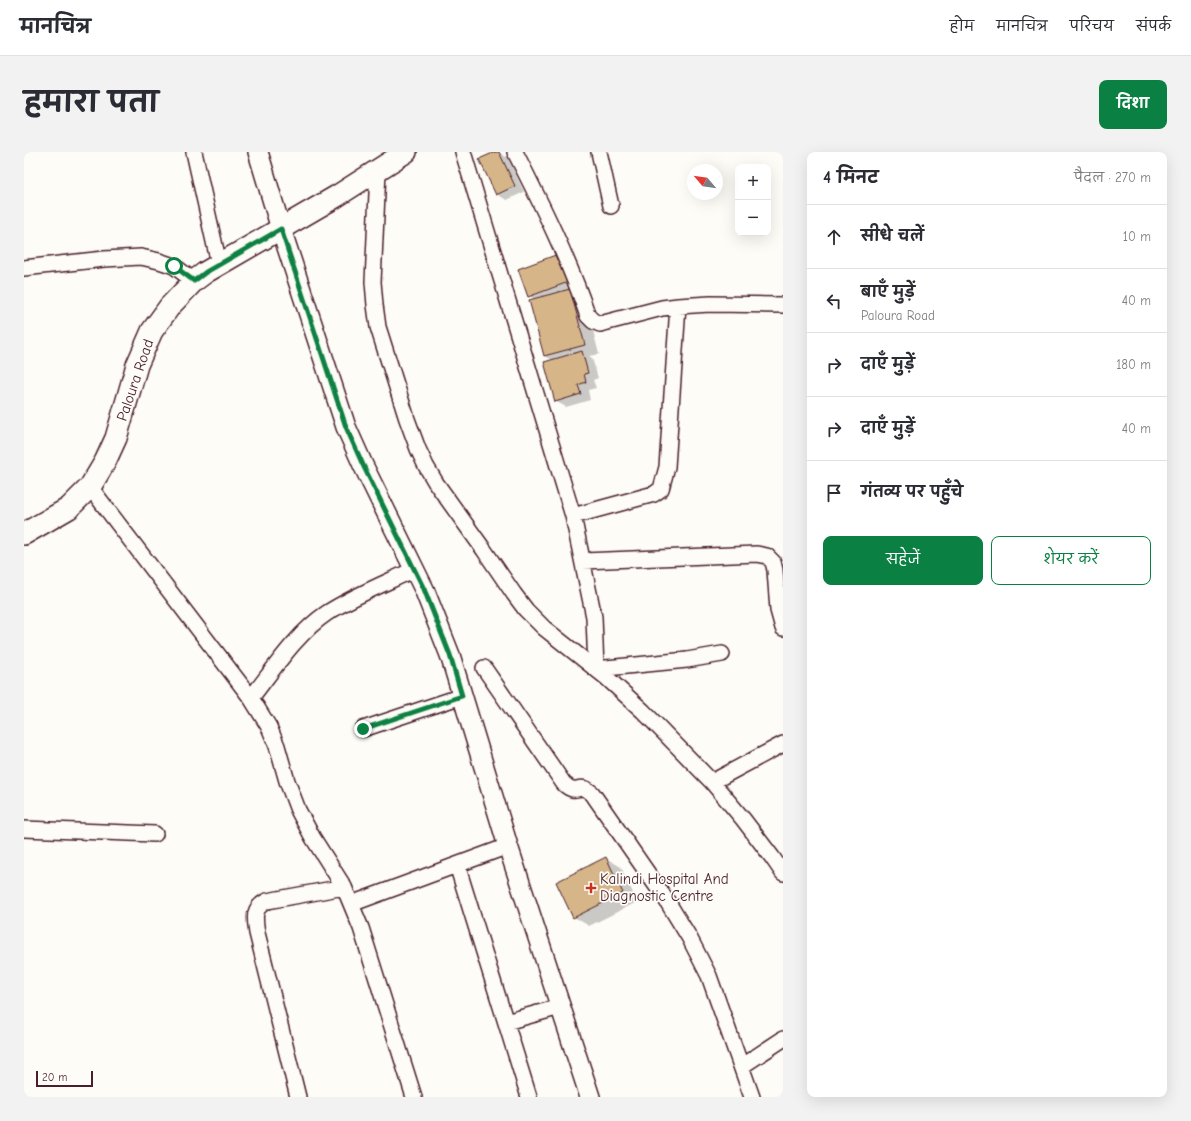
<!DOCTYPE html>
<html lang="hi">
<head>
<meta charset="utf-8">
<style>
  :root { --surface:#fff; --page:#f2f2f3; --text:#2b2b33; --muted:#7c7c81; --line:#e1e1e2; --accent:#0b8043 }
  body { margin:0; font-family:"Comic Neue","Playpen Sans Deva",sans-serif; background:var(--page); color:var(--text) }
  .controls { position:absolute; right:12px; top:12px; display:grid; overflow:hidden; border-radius:8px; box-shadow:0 4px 16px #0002 }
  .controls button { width:36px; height:36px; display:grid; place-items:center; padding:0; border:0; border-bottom:1px solid var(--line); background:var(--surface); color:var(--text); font:20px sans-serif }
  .compass { position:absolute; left:663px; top:12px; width:36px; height:36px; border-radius:50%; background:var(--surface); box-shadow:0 4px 16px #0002; rotate:299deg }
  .scale { position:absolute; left:12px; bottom:10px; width:57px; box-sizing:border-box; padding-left:4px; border:2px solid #4a1f2b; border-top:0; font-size:11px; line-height:14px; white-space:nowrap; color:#4a1f2b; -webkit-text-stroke:3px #fdfcf7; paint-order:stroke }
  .stop { position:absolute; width:12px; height:12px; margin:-9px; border:3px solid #0b8043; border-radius:50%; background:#fff }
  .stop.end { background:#0b8043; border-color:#fff; box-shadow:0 1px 4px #0008 }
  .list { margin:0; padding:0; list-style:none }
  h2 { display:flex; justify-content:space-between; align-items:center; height:52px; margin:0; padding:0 16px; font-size:17px }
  h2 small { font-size:13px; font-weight:400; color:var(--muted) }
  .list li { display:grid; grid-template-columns:26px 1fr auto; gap:12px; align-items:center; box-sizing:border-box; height:64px; padding:0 16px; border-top:1px solid var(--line) }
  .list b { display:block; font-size:15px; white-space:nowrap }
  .list p { margin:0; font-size:13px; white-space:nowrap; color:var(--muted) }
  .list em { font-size:13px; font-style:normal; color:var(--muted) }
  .actions { display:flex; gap:8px; padding:12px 16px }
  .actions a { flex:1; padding:9px 0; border:1px solid var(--accent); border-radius:8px; text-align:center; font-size:14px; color:var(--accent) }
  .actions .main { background:var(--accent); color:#fff }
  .icon { flex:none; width:22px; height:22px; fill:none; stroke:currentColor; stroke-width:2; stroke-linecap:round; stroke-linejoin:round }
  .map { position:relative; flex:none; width:759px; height:945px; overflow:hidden; border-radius:8px }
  header { display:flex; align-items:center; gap:24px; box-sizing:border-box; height:56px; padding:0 20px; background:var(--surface); border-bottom:1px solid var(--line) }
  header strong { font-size:19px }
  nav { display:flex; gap:22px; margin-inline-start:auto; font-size:14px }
  .intro { display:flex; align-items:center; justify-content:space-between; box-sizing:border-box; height:96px; padding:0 24px }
  h1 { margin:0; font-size:28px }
  .button { padding:10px 18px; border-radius:8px; background:var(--accent); color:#fff; font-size:14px; font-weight:700 }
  main { display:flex; gap:24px; padding:0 24px }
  aside { flex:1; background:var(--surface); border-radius:8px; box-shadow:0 4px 16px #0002 }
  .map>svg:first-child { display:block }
  .shadow { fill:#0003 }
  .building { fill:#d6b689; stroke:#4a1f2b }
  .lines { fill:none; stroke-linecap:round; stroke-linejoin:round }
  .minor-casing { stroke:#4a1f2b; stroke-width:18 }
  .tertiary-casing { stroke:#4a1f2b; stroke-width:22 }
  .secondary-casing { stroke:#4a1f2b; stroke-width:24 }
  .minor { stroke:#fdfcf7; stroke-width:15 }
  .tertiary { stroke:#fdfcf7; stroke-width:19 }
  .secondary { stroke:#fdfcf7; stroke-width:21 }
  .route { stroke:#0b8043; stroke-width:5 }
  .poi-dot { fill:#c8321e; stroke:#fdfcf7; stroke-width:1.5 }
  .labels { text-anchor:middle; stroke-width:3.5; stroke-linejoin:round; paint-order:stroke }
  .street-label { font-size:15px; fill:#4a1f2b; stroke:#fdfcf7 }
  .poi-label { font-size:15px; fill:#4a1f2b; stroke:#fdfcf7; text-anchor:start }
</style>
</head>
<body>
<header>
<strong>मानचित्र</strong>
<nav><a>होम</a><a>मानचित्र</a><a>परिचय</a><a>संपर्क</a></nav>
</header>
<div class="intro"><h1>हमारा पता</h1><a class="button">दिशा</a></div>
<main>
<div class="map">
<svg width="759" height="945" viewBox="0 0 759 945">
  <rect width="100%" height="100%" fill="#fdfcf7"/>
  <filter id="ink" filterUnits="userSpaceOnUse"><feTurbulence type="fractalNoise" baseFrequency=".025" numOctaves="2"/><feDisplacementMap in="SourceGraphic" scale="8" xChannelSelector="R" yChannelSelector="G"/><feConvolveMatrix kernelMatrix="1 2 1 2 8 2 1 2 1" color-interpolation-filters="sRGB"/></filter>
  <g filter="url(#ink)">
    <path class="shadow" d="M 474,0 L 484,6 L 500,40 L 483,48 L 472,42 Z
      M 537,102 L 557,135 L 546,139 L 561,147 L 575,202 L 565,204 L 568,206 L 574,226 L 569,228 L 572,236 L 564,238 L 566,248 L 542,255 L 531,249 L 530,209 L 521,204 L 511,147 L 505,144 Z
      M 582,706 L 597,715 L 613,750 L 565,774 L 550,765 Z"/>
    <path class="building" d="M 471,0 L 475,0 L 491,34 L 472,43 L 455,7 Z
      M 537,101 L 547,129 L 504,145 L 494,117 Z
      M 546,137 L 561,193 L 520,204 L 505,148 Z
      M 558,199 L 564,221 L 560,222 L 562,230 L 554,233 L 557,242 L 531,250 L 520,210 Z
      M 582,705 L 599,741 L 549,766 L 532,730 Z"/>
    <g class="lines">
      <defs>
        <path id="minor" d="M 170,0 L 195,112
          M 439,0 L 549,364 L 570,465 L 572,517 L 663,508 L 698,502
          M 491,0 C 519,55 544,106 564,164 L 569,169 L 576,172 L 638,156 L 654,154 L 686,152 L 759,153
          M 575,0 L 587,54
          M 354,19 L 349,130 L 351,153 L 354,175 L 383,267 L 394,297 L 402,314 L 412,331 L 460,398 L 490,442 L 502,458 L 520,476 L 583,526 L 619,559 L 688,630 L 719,667 L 748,705 L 759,721
          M 0,116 L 80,107 L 117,105 L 135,109 L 150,114 L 170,129
          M 66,335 L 227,546 L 245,575 L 253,594 L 263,629 L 274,658 L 289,686 L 320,735 L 337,776 L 390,945
          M 549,364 L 630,342 L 637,337 L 643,315 L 654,154
          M 559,409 L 733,402 L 743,404 L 749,410 L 751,418 L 754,458 L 759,476
          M 460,516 L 540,632 C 552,642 552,634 562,637 C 564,638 566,640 568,641 L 643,749 L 665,785 L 685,824 L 728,945
          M 227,546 C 249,518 273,481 303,461 C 329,444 362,431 391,417
          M 339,577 L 438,544
          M 688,630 L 759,592
          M 0,677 L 131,682
          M 433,713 L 505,945
          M 327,752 L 484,694
          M 482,870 L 536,855
          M 718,914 L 759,887
          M 274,945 L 233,781 C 231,767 228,756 243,749 L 320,735"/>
        <path id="tertiary" d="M 234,0 L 257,77 L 322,275 L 339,313 L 400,437 L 426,503 L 484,694 L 566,945"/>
        <path id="secondary" d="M 0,382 L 45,356 L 66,335 L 81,310 L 92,286 L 113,213 L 128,179 L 146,154 L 170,129 L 182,120 L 313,44 L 382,0"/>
      </defs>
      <use href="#minor" class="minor-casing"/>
      <use href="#tertiary" class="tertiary-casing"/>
      <use href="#secondary" class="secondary-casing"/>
      <use href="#minor" class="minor"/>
      <use href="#tertiary" class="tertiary"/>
      <use href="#secondary" class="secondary"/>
    </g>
  </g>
  <g class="lines" filter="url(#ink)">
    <path class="route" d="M 150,114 L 170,129 L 182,120 L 257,77 L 322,275 L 339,313 L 400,437 L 426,503 L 438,544 L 339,577"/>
  </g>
  <path class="poi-dot" d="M565 730h4v4h4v4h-4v4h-4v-4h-4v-4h4z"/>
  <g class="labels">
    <g class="street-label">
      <text transform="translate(111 228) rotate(-71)" y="5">Paloura Road</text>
    </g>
    <g class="poi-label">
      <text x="576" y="732">Kalindi Hospital And<tspan x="576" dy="17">Diagnostic Centre</tspan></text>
    </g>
  </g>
</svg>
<div class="controls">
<button>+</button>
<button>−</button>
</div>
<svg class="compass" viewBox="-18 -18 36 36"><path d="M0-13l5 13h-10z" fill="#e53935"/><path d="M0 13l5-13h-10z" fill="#7c7c81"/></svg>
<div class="scale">20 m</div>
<div class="stop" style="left:150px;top:114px"></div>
<div class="stop end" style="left:339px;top:577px"></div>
</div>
<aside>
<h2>4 मिनट<small>पैदल · 270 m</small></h2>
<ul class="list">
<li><svg class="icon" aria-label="ahead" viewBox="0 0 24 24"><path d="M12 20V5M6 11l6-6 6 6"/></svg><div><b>सीधे चलें</b></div><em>10 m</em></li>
<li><svg class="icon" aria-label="left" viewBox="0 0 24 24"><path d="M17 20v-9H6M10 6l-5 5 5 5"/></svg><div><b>बाएँ मुड़ें</b><p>Paloura Road</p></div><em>40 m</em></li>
<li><svg class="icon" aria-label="right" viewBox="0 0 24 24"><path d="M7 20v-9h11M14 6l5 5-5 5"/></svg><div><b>दाएँ मुड़ें</b></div><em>180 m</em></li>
<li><svg class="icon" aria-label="right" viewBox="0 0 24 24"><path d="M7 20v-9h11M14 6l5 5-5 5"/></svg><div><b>दाएँ मुड़ें</b></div><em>40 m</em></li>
<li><svg class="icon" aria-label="arrive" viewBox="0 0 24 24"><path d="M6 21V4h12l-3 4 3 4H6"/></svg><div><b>गंतव्य पर पहुँचे</b></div></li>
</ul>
<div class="actions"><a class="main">सहेजें</a><a>शेयर करें</a></div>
</aside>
</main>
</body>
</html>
